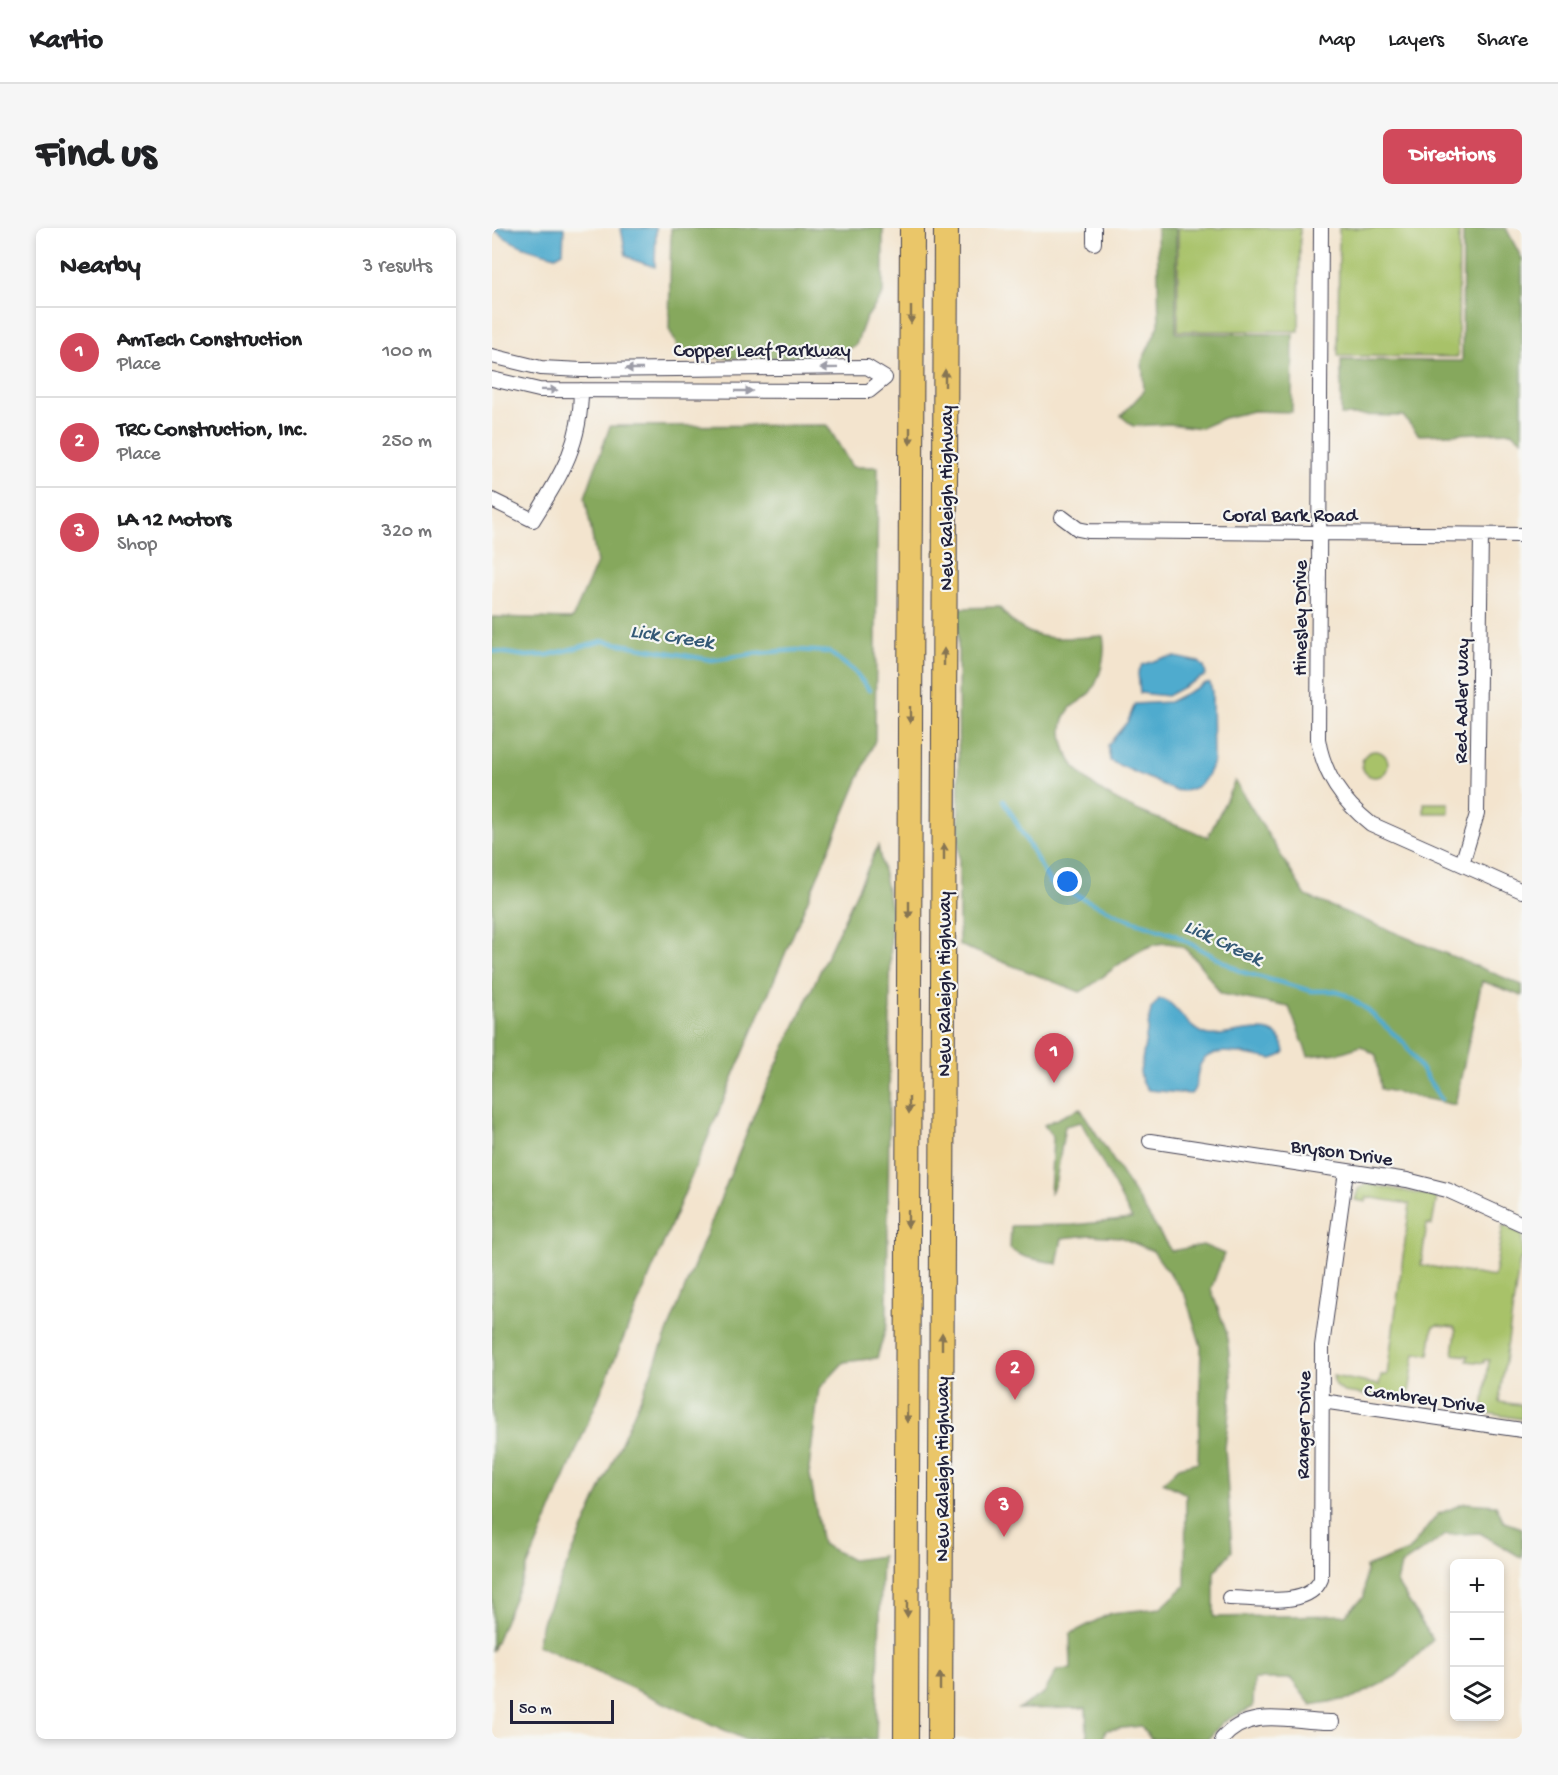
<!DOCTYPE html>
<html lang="en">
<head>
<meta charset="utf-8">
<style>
  :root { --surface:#fff; --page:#f6f6f6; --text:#202124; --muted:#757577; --line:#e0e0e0; --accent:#d1495b }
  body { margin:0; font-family:"Gochi Hand",sans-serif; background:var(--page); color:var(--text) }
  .controls { position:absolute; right:18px; bottom:18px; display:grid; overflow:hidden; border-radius:9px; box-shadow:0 3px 9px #0003 }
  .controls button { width:54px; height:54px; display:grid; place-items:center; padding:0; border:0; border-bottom:2px solid var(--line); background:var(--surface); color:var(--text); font:30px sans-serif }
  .scale { position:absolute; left:18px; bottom:15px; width:104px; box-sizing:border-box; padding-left:6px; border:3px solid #22223b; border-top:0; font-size:16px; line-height:21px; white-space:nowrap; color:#22223b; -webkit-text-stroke:4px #f6f6f2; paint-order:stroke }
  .you { position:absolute; left:576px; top:654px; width:21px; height:21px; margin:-15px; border:4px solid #fff; border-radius:50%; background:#1a73e8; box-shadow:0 0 0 9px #1a73e833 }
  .badge { display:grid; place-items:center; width:39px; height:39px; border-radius:50%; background:var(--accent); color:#fff; font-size:20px; font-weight:700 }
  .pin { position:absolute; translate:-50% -50px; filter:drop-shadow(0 2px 3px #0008) }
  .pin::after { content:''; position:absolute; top:32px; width:21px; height:18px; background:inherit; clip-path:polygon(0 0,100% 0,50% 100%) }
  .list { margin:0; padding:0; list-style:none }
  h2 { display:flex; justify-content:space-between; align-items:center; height:78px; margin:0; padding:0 24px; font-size:26px }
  h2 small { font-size:20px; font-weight:400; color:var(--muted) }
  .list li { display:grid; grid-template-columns:39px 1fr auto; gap:18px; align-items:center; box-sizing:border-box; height:90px; padding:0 24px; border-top:2px solid var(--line) }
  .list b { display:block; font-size:22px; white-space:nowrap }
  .list p { margin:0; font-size:20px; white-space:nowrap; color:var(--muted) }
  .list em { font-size:20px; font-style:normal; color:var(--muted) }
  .icon { flex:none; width:33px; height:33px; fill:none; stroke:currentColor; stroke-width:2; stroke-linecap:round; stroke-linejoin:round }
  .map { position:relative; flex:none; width:1030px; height:1511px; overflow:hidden; border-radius:9px }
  header { display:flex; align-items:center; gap:36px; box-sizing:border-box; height:84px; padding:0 30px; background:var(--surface); border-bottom:2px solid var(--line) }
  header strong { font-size:28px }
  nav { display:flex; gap:33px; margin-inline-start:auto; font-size:21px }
  .intro { display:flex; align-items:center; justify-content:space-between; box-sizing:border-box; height:144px; padding:0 36px }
  h1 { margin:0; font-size:42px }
  .button { padding:15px 27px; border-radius:9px; background:var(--accent); color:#fff; font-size:21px; font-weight:700 }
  main { display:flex; gap:36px; padding:0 36px }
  aside { flex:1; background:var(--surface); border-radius:9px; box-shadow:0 3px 9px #0003 }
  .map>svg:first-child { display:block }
  .green { fill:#a8c269; stroke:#657252; stroke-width:1.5 }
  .forest { fill:#86a85d; stroke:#54654c; stroke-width:1.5 }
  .water { fill:#50abce; stroke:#396684; stroke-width:1.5 }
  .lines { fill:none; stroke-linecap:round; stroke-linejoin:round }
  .stream { stroke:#50abce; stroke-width:4.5 }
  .street-casing { stroke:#413f51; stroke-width:16 }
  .highway-casing { stroke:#413f51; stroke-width:26 }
  .street { stroke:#fff; stroke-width:14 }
  .highway { stroke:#eac669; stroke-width:24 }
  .oneway { fill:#867452 }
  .oneway2 { fill:#9c9ca7 }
  .labels { text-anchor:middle; stroke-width:4.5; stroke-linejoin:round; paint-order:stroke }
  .street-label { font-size:20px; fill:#22223b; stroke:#f6f6f2 }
  .water-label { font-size:21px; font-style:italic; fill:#345976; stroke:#f6f6f2 }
</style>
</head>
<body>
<header>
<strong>Kartio</strong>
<nav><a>Map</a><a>Layers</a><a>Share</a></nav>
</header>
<div class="intro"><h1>Find us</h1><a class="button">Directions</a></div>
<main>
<aside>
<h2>Nearby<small>3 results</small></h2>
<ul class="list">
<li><span class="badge">1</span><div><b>AmTech Construction</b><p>Place</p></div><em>100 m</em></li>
<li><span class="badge">2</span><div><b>TRC Construction, Inc.</b><p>Place</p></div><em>250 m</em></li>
<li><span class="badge">3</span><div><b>LA 12 Motors</b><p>Shop</p></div><em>320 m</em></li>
</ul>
</aside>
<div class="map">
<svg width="1030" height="1511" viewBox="0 0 1030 1511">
  <rect width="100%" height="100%" fill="#f6f6f2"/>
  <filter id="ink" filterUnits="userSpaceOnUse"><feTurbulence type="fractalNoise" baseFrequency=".0167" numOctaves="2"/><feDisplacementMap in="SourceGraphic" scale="12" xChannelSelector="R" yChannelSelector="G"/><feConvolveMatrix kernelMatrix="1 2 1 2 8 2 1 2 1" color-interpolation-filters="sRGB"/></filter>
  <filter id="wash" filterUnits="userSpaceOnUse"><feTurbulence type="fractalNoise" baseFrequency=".008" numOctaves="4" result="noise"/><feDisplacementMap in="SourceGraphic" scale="24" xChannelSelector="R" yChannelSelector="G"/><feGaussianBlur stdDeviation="1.35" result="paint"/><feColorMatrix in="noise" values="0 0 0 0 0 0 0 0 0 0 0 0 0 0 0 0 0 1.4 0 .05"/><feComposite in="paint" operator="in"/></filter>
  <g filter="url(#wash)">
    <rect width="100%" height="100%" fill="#f3e4ce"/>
    <path class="green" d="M 686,0 L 808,0 L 807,103 L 686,103 Z
      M 847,0 L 967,0 L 966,129 L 846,128 Z
      M870 536a13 13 0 1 1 26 0a13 13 0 1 1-26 0Z
      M 932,575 L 957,575 L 957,585 L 932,585 Z
      M 875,956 L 945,969 L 940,997 L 935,996 L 929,1037 L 1002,1049 L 1011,997 L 1030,1006 L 1030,1031 L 1028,1031 L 1007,1174 L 1030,1177 L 1030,1191 L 995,1185 L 991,1182 L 997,1132 L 992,1132 L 992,1135 L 975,1133 L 976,1128 L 961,1126 L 964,1103 L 962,1099 L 945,1097 L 941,1099 L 937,1127 L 923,1125 L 916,1173 L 852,1164 L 843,1158 L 841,1148 L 887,1157 L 889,1147 L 895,1147 L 918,976 L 875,969 L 874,974 L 863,972 L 866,961 Z"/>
    <path class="forest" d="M 179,0 L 391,0 L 391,66 L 373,92 L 364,117 L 341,129 L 209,130 L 188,124 L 177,101 Z
      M 665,0 L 684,0 L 684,105 L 801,106 L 800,184 L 761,183 L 732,190 L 709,200 L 677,196 L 641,198 L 629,188 L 652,163 L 650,133 L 667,97 Z
      M 971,0 L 1014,0 L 1030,31 L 1030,212 L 1020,204 L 927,207 L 911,188 L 849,187 L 849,132 L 970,133 Z
      M 335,197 L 360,239 L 386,239 L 383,512 L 0,1423 L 0,389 L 80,391 L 105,335 L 93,269 L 118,198 Z
      M 508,379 C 534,418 570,410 611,408 C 615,426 608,455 595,468 C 590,473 581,476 577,482 C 570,491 569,501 571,512 C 580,568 670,591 716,609 L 743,553 L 814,668 L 1030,757 L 1030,768 L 990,753 L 963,877 L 889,861 L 884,827 L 869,818 L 847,825 L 816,828 L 797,779 L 729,766 C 720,754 702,725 690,719 C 656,701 616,750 588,764 L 467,717 L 466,380 Z
      M 386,618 L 399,681 L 395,1097 L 385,1130 L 352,1134 L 327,1161 L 317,1241 L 330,1316 L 360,1332 L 390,1328 L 384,1511 L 252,1511 L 45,1417 L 50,1394 L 153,1160 L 266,877 Z
      M 588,880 L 679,1023 L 711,1017 L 732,1026 L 719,1061 L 735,1106 L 740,1158 L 733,1220 L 740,1323 L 722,1344 L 722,1389 L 853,1387 L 872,1369 L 874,1339 L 916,1323 L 946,1286 L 973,1275 L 1004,1277 L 1012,1294 L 1030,1300 L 1030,1330 L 988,1305 L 954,1307 L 909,1337 L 905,1355 L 941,1412 L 904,1448 L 862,1470 L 819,1477 L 799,1451 L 762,1451 L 761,1479 L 731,1494 L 716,1511 L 659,1511 L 649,1498 L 614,1502 L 611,1511 L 595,1511 L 594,1480 L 526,1481 L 552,1465 L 565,1442 L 579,1441 L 578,1406 L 619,1385 L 669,1380 L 693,1358 L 694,1266 L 671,1254 L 687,1239 L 706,1234 L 709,1118 L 693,1067 L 661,1023 L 628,1009 L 599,1007 L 570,1010 L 565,1036 C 546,1030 534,1033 518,1021 L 519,998 L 581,997 L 640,991 L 589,894 L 573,898 L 564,953 L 558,967 L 561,909 L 552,897 Z"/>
    <path class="water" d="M 0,0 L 72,0 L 71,24 L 64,28 C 39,22 20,17 0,0 Z
      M 129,0 L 164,0 L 163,39 L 142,32 L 134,27 Z
      M 683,429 L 707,434 L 712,439 L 714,447 L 675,468 L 648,465 L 646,445 L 650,437 L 671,430 Z
      M 714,455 L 718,455 L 720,463 L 721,533 C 715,554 704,566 682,562 L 618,533 L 616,517 L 636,493 L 643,476 L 677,474 Z
      M 667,771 C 684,770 694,804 717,807 C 741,810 787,785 793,824 L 788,828 L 780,831 C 759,828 715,813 707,840 C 704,849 706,860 699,866 L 656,862 L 650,854 L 648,844 L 659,781 Z"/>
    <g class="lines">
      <path class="stream" d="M 0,423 L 34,428 L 56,427 L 111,413 L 220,432 L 265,425 L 305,422 L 337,424 L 363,444 L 377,462
        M 512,572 L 558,655 L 633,690 L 683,707 L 750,744 L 820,763 L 842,763 L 854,767 L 873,780 L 912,815 L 949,871"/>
    </g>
  </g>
  <g filter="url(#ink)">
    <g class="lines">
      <defs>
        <path id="street" d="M 829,0 L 826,511 C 832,547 850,573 879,596 L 1030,663
          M 602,15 L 602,0
          M 0,128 L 49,140 L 90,142 L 375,139 L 393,150
          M 0,151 L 47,162 L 377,163 L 393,150
          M 0,272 L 41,292 C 69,247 89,217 89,162
          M 570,289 L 586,301 L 596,303 L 1030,307
          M 970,636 L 985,586 L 989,307
          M 658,913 L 915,952 L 955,962 L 1030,996
          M 830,1173 L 1030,1202
          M 737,1370 C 764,1370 817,1381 829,1351 L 830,1118 L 854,943
          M 730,1511 C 759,1477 801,1495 840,1494"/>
        <path id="highway" d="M 414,1511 L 420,0
          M 448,1511 L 454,0"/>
      </defs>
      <use href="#street" class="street-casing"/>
      <use href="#highway" class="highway-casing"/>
      <use href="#street" class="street"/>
      <use href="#highway" class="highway"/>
    </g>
    <defs><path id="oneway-solid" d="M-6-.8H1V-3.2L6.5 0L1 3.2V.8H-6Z" transform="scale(1.5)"/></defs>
    <g class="oneway">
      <use href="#oneway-solid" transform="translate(419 87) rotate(90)"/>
      <use href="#oneway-solid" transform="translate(453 150) rotate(-90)"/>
      <use href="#oneway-solid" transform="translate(418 208) rotate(90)"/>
      <use href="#oneway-solid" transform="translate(452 429) rotate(-90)"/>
      <use href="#oneway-solid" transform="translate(418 487) rotate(90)"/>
      <use href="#oneway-solid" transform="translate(452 624) rotate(-90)"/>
      <use href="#oneway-solid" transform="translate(417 682) rotate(90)"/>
      <use href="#oneway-solid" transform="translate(417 877) rotate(90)"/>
      <use href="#oneway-solid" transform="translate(416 991) rotate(90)"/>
      <use href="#oneway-solid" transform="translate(450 1113) rotate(-90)"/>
      <use href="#oneway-solid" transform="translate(415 1186) rotate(90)"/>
      <use href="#oneway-solid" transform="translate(415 1381) rotate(90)"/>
      <use href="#oneway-solid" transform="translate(448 1453) rotate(-90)"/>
    </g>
    <g class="oneway2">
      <use href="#oneway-solid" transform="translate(337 140) rotate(179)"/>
      <use href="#oneway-solid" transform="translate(142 141) rotate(180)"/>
      <use href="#oneway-solid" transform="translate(57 162) rotate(1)"/>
      <use href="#oneway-solid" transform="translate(252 163)"/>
    </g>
  </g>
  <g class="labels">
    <g class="street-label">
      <text x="270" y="128">Copper Leaf Parkway</text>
      <text transform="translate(453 270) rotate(-90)" y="7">New Raleigh Highway</text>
      <text x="798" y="293">Coral Bark Road</text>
      <text transform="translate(807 390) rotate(-90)" y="7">Hinesley Drive</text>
      <text transform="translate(968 473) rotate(-89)" y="7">Red Adler Way</text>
      <text transform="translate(451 756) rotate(-90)" y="7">New Raleigh Highway</text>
      <text transform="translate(850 923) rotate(8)" y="7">Bryson Drive</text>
      <text transform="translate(933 1169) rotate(8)" y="7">Cambrey Drive</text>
      <text transform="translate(810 1197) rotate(-89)" y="7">Ranger Drive</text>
      <text transform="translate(449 1241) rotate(-90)" y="7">New Raleigh Highway</text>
    </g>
    <g class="water-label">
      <text transform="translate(180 407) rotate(8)" y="7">Lick Creek</text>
      <text transform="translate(732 713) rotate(25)" y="7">Lick Creek</text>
    </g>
  </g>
</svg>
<div class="controls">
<button>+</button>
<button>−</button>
<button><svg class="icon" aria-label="layers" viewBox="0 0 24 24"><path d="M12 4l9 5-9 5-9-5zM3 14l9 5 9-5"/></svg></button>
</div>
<div class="scale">50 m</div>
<div class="you"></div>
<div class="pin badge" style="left:562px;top:855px">1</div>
<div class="pin badge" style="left:523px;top:1172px">2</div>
<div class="pin badge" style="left:512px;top:1309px">3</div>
</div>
</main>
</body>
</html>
